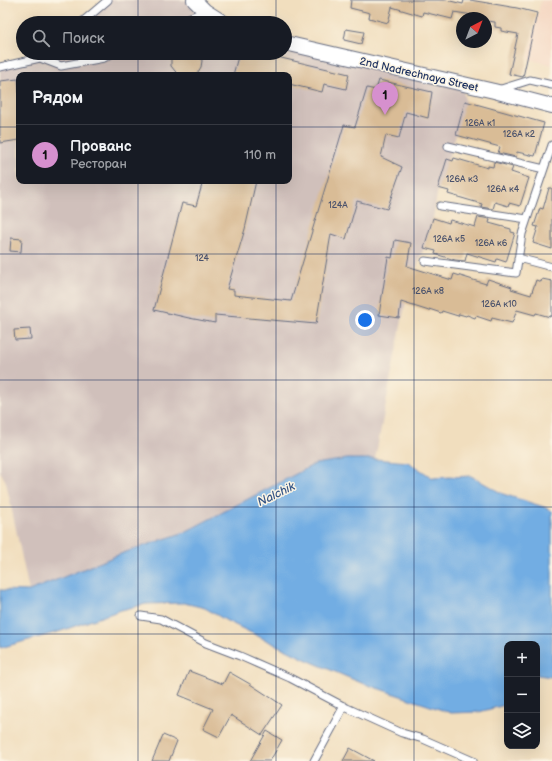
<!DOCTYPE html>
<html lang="ru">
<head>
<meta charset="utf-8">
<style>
  :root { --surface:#171b24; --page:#242831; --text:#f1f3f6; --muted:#9ea1a6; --line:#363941; --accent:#d690ce }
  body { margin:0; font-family:"Balsamiq Sans",sans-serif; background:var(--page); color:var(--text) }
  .controls { position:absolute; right:12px; bottom:12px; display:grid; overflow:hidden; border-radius:8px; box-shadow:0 4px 16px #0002 }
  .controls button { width:36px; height:36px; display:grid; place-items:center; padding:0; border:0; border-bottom:1px solid var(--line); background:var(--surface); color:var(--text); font:20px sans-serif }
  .compass { position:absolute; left:456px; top:12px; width:36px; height:36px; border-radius:50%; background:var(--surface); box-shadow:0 4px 16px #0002; rotate:42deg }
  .you { position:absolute; left:365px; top:320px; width:14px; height:14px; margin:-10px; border:3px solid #fff; border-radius:50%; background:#1a73e8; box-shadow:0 0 0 6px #1a73e833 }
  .badge { display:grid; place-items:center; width:26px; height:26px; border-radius:50%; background:var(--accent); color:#111; font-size:13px; font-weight:700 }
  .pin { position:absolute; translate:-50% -33px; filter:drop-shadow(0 1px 2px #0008) }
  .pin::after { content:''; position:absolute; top:21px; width:14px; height:12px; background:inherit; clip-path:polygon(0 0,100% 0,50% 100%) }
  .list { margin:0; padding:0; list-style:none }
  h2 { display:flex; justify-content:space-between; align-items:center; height:52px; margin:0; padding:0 16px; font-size:17px }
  h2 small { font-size:13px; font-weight:400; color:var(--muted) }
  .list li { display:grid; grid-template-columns:26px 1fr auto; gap:12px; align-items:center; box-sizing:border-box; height:60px; padding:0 16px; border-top:1px solid var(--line) }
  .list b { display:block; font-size:15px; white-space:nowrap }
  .list p { margin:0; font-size:13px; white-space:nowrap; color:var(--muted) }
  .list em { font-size:13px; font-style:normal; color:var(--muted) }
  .icon { flex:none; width:22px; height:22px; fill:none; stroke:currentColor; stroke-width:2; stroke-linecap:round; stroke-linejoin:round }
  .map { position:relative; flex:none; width:552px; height:761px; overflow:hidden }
  .search { position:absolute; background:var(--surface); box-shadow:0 4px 16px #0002; left:16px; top:16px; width:276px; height:44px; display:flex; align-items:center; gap:10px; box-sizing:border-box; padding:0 14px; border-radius:22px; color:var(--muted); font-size:15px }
  .panel { position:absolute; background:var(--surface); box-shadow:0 4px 16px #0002; left:16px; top:72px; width:276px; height:112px; border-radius:8px }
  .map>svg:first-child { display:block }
  .built { fill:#f4d4bf }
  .industrial { fill:#d0c0bb; fill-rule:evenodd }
  .water { fill:#72ade3; stroke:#466ea0 }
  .building { fill:#d9bc96 }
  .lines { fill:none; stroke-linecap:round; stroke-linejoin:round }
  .lane-casing { stroke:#666c80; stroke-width:9 }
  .street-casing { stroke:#666c80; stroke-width:16 }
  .lane { stroke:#fff; stroke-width:7 }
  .street { stroke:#fff; stroke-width:14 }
  .grid { fill:none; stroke:#1b2f5e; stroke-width:1; stroke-opacity:0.55 }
  .labels { text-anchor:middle; stroke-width:3; stroke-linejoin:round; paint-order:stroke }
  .number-label { font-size:9px; fill:#4a526c }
  .street-label { font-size:11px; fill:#1b2f5e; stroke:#fcf5e5 }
  .water-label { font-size:12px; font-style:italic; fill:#355586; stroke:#fcf5e5 }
</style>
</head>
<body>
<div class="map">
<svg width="552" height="761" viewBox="0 0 552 761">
  <rect width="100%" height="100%" fill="#fcf5e5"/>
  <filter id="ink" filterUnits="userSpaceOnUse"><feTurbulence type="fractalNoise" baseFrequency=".025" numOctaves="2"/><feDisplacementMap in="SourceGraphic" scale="8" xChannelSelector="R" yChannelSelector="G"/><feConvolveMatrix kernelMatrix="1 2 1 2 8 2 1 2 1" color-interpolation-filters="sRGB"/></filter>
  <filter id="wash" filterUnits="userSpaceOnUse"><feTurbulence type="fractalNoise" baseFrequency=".012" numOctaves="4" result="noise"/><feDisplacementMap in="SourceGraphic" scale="16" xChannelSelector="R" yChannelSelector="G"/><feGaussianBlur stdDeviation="0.9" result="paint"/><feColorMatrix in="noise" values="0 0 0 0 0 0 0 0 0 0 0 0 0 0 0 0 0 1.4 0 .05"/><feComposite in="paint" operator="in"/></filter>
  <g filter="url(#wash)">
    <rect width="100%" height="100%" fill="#f1debe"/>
    <path class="built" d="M 541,0 L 552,0 L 552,65 L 528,59 Z"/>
    <path class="industrial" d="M 108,0 L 194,0 L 224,23 L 81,23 Z
      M 285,43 L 462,83 L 465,101 L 456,135 L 438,188 L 433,218 L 424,248 L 415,272 L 406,300 L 375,459 L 347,459 L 315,464 L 185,532 L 123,553 L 29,591 L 6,482 L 0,471 L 0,67 L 46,53 L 285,53 ZM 19,75 L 289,75 L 289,181 L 19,181 Z"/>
    <path class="water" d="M 347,459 L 375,459 L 408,462 L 433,478 L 471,476 L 503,494 L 544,507 L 552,511 L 552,677 L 537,675 L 537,644 L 507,644 L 507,703 L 505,705 L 479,712 L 451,713 L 359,682 L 307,660 L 227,621 L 205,608 L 184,603 L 146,604 L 121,610 L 58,632 L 0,648 L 0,590 L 29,591 L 123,553 L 185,532 L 315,464 Z"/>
    <g id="blocks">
      <path class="building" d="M 351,0 L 446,0 L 463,4 L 464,0 L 470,0 L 517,8 L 537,13 L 523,77 L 509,74 L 518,34 L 501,31 L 501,28 L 495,27 L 495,22 L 486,21 L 486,18 L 477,18 L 478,16 L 454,12 L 452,19 L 423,12 L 422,16 L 392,7 L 388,23 L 369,18 L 370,13 L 350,8 Z
        M 346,29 L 364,32 L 361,44 L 344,40 Z
        M 173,53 L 201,53 L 202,61 L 201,67 L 198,72 L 194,75 L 179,75 L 175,71 L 171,66 L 171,59 Z
        M 239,53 L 260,53 L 349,74 L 346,89 L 324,84 L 322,92 L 289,84 L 289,75 L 233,75 Z
        M 18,79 L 19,92 L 19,140 L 0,143 L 0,81 Z
        M 379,80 L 432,92 L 428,118 L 406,112 L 399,138 L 386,135 L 381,157 L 402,167 L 387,209 L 357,201 L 346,239 L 331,234 L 316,324 L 215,315 L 215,323 L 189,318 L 154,310 L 182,203 L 196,206 L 203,181 L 256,181 L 245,229 L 227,289 L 234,290 L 234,295 L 291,301 L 344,125 L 355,127 L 367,88 L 376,90 Z
        M 465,101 L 544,123 L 535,156 L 517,152 L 516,157 L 498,153 L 500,147 L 456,135 Z
        M 454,158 L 488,168 L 488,166 L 493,167 L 494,162 L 513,167 L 511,172 L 529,178 L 520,206 L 509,203 L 508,206 L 495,202 L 493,209 L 481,207 L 482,204 L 448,194 L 449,191 L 438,188 L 447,159 L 453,161 Z
        M 549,188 L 552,188 L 552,249 L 533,243 L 538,227 L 534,226 L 540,208 L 543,209 Z
        M 478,217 L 490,219 L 489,223 L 511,229 L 511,232 L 515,233 L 506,262 L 497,259 L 496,262 L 467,253 L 465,261 L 455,260 L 435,254 L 436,251 L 424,248 L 433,218 L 449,223 L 450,220 L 475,227 Z
        M 11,238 L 22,239 L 21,252 L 10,251 Z
        M 395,240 L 411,243 L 407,266 L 452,280 L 454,274 L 486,284 L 488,279 L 512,287 L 511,289 L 531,295 L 536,280 L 541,282 L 542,279 L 552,281 L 552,316 L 550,316 L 550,317 L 536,313 L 535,315 L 517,310 L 512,323 L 492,318 L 491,321 L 476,316 L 475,318 L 467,315 L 466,316 L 459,314 L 458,316 L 442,311 L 441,313 L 429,309 L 429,311 L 401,302 L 399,318 L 379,315 L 388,257 L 392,258 Z
        M 30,329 L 31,339 L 15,340 L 14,330 Z
        M 189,671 L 223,684 L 229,672 L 250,684 L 282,705 L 262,735 L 231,715 L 219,737 L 203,729 L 213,709 L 179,695 Z
        M 267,731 L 282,740 L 270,761 L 250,761 Z
        M 163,735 L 177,741 L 169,761 L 152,761 Z
        M 350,748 L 374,761 L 343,761 Z"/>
    </g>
  </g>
  <g filter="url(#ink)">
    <use href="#blocks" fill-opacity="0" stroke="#666c80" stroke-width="1"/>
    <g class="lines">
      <defs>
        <path id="lane" d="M 81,23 L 108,0
          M 177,23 L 205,11
          M 40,58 L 61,66 L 104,58 L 113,53
          M 0,67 L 40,58 L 46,53
          M 498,90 L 530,80 L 552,85
          M 448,146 L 544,169
          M 440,206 L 527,219
          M 518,258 L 552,267
          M 425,261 L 516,273 L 522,234 L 552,145
          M 141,616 L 161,619 L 206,643 L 240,656 L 290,678 L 347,708 L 402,733 L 423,739 L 473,761
          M 314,761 L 344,706"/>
        <path id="street" d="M 194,0 L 205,11 L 224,23
          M 285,43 L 494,91 L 552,106"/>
      </defs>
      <use href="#lane" class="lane-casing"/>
      <use href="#street" class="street-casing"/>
      <use href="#lane" class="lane"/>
      <use href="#street" class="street"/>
    </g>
  </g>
  <path class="grid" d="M 138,0 L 138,23M 276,0 L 276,23M 414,0 L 414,761M 138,53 L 138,75M 276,53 L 276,75M 0,127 L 19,127M 289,127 L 552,127M 138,181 L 138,761M 276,181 L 276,761M 0,254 L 552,254M 0,380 L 552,380M 0,507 L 552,507M 0,634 L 552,634"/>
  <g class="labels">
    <g class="number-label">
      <text x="480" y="126">126А к1</text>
      <text x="519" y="137">126А к2</text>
      <text x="462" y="182">126А к3</text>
      <text x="503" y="192">126А к4</text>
      <text x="338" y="208">124А</text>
      <text x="449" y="242">126А к5</text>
      <text x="491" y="246">126А к6</text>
      <text x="202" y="261">124</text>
      <text x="428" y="294">126А к8</text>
      <text x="499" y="307">126А к10</text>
    </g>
    <g class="street-label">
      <text transform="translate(419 74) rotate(13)" y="4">2nd Nadrechnaya Street</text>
    </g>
    <g class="water-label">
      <text transform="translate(276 494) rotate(-26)" y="4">Nalchik</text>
    </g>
  </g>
</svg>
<div class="controls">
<button>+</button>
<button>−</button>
<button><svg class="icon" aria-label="layers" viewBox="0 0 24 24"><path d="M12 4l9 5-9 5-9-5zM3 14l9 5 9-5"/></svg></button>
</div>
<svg class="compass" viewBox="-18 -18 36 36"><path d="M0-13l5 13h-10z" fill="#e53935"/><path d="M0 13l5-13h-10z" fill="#9ea1a6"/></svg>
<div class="you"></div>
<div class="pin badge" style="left:385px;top:115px">1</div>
<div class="search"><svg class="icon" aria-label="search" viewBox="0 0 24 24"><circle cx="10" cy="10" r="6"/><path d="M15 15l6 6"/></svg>Поиск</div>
<section class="panel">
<h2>Рядом<small></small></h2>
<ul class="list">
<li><span class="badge">1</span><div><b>Прованс</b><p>Ресторан</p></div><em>110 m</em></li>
</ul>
</section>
</div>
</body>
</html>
